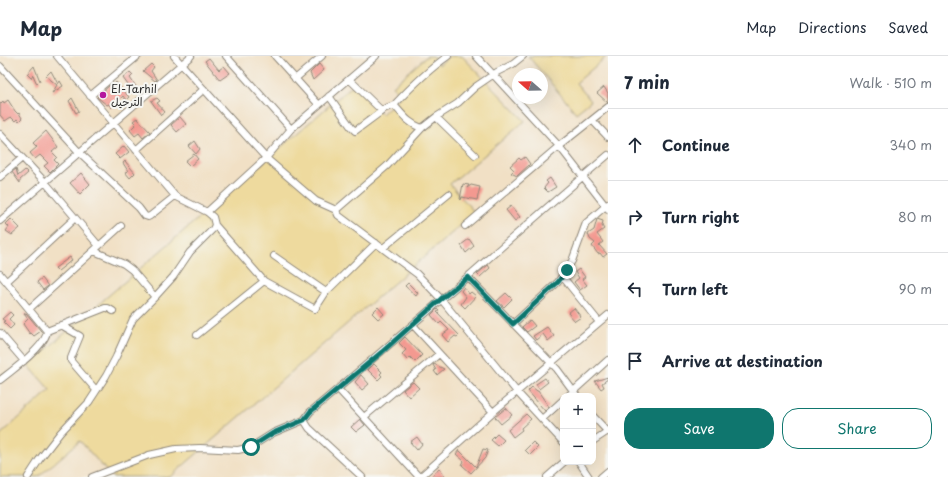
<!DOCTYPE html>
<html lang="en">
<head>
<meta charset="utf-8">
<style>
  :root { --surface:#fff; --page:#f2f2f3; --text:#1f2937; --muted:#747a83; --line:#e0e1e3; --accent:#0f766e }
  body { margin:0; font-family:"Playpen Sans","Playpen Sans Arabic",sans-serif; background:var(--page); color:var(--text) }
  .controls { position:absolute; right:12px; bottom:12px; display:grid; overflow:hidden; border-radius:8px; box-shadow:0 4px 16px #0002 }
  .controls button { width:36px; height:36px; display:grid; place-items:center; padding:0; border:0; border-bottom:1px solid var(--line); background:var(--surface); color:var(--text); font:20px sans-serif }
  .compass { position:absolute; left:512px; top:12px; width:36px; height:36px; border-radius:50%; background:var(--surface); box-shadow:0 4px 16px #0002; rotate:290deg }
  .stop { position:absolute; width:12px; height:12px; margin:-9px; border:3px solid #0f766e; border-radius:50%; background:#fff }
  .stop.end { background:#0f766e; border-color:#fff; box-shadow:0 1px 4px #0008 }
  .list { margin:0; padding:0; list-style:none }
  h2 { display:flex; justify-content:space-between; align-items:center; height:52px; margin:0; padding:0 16px; font-size:17px }
  h2 small { font-size:13px; font-weight:400; color:var(--muted) }
  .list li { display:grid; grid-template-columns:26px 1fr auto; gap:12px; align-items:center; box-sizing:border-box; height:72px; padding:0 16px; border-top:1px solid var(--line) }
  .list b { display:block; font-size:15px; white-space:nowrap }
  .list em { font-size:13px; font-style:normal; color:var(--muted) }
  .actions { display:flex; gap:8px; padding:12px 16px }
  .actions a { flex:1; padding:9px 0; border:1px solid var(--accent); border-radius:16px; text-align:center; font-size:14px; color:var(--accent) }
  .actions .main { background:var(--accent); color:#fff }
  .icon { flex:none; width:22px; height:22px; fill:none; stroke:currentColor; stroke-width:2; stroke-linecap:round; stroke-linejoin:round }
  .map { position:relative; flex:none; width:608px; height:421px; overflow:hidden }
  header { display:flex; align-items:center; gap:24px; box-sizing:border-box; height:56px; padding:0 20px; background:var(--surface); border-bottom:1px solid var(--line) }
  header strong { font-size:19px }
  nav { display:flex; gap:22px; margin-inline-start:auto; font-size:14px }
  main { display:flex }
  aside { flex:1; background:var(--surface) }
  .map>svg:first-child { display:block }
  .sand { fill:#eeda9e; stroke:#8c8264 }
  .building { fill:#f39990 }
  .lines { fill:none; stroke-linecap:round; stroke-linejoin:round }
  .minor-casing { stroke:#8e8678; stroke-width:8 }
  .minor { stroke:#fff; stroke-width:6 }
  .route { stroke:#0f766e; stroke-width:5 }
  .poi-dot { fill:#b5179e; stroke:#f6f6f2; stroke-width:1.5 }
  .labels { text-anchor:middle; stroke-width:4; stroke-linejoin:round; paint-order:stroke }
  .poi-label { font-size:11px; fill:#2b2b2b; stroke:#f6f6f2; text-anchor:start }
</style>
</head>
<body>
<header>
<strong>Map</strong>
<nav><a>Map</a><a>Directions</a><a>Saved</a></nav>
</header>
<main>
<div class="map">
<svg width="608" height="421" viewBox="0 0 608 421">
  <rect width="100%" height="100%" fill="#f6f6f2"/>
  <filter id="ink" filterUnits="userSpaceOnUse"><feTurbulence type="fractalNoise" baseFrequency=".025" numOctaves="2"/><feDisplacementMap in="SourceGraphic" scale="8" xChannelSelector="R" yChannelSelector="G"/><feConvolveMatrix kernelMatrix="1 2 1 2 8 2 1 2 1" color-interpolation-filters="sRGB"/></filter>
  <filter id="wash" filterUnits="userSpaceOnUse"><feTurbulence type="fractalNoise" baseFrequency=".012" numOctaves="4" result="noise"/><feDisplacementMap in="SourceGraphic" scale="16" xChannelSelector="R" yChannelSelector="G"/><feGaussianBlur stdDeviation="0.9" result="paint"/><feColorMatrix in="noise" values="0 0 0 0 0 0 0 0 0 0 0 0 0 0 0 0 0 1.4 0 .05"/><feComposite in="paint" operator="in"/></filter>
  <g filter="url(#wash)">
    <rect width="100%" height="100%" fill="#f1e0c5"/>
    <path class="sand" d="M 427,0 L 433,0 L 439,9 L 449,0 L 462,0 L 525,65 L 450,128 L 475,157 L 170,421 L 112,421 L 80,385 L 38,421 L 0,421 L 0,379 L 50,334 L 28,309 L 353,29 L 382,58 L 400,41 L 393,30 Z
      M 528,0 L 607,0 L 576,27 L 591,45 L 576,57 Z"/>
    <g id="blocks">
      <path class="building" d="M 209,2 L 219,14 L 224,10 L 230,17 L 220,24 L 205,5 Z
        M 151,8 L 154,11 L 151,15 L 157,24 L 155,25 L 143,15 Z
        M 319,8 L 324,14 L 313,24 L 310,17 Z
        M 34,10 L 40,25 L 37,28 L 33,19 L 31,22 L 27,18 Z
        M 51,15 L 58,28 L 60,25 L 63,30 L 52,37 L 57,29 L 46,20 Z
        M 130,16 L 133,19 L 130,22 L 137,32 L 133,36 L 123,22 Z
        M 116,26 L 129,41 L 126,44 L 123,40 L 111,52 L 109,48 L 107,49 L 97,41 L 111,28 L 113,30 Z
        M 604,31 L 608,37 L 608,47 L 597,37 Z
        M 72,42 L 79,55 L 76,57 L 69,45 Z
        M 157,42 L 160,45 L 157,47 L 165,56 L 161,59 L 151,45 Z
        M 8,44 L 15,55 L 18,58 L 19,57 L 22,62 L 19,65 L 17,63 L 15,65 L 11,61 L 5,65 L 0,59 L 0,48 L 3,45 L 4,47 Z
        M 180,61 L 186,68 L 177,76 L 171,69 Z
        M 137,62 L 150,76 L 143,82 L 139,77 L 135,80 L 130,74 L 136,68 L 133,65 Z
        M 46,75 L 58,91 L 52,96 L 57,101 L 54,104 L 58,108 L 50,116 L 44,110 L 48,107 L 40,99 L 35,103 L 30,97 L 37,91 L 33,87 Z
        M 195,85 L 200,93 L 196,98 L 189,90 Z
        M 124,90 L 129,96 L 120,103 L 115,98 Z
        M 194,98 L 198,103 L 190,110 L 185,105 Z
        M 525,101 L 530,108 L 517,120 L 511,117 L 514,114 L 510,110 L 519,102 L 521,104 Z
        M 125,105 L 135,117 L 130,122 L 125,116 L 128,115 L 123,107 Z
        M 16,113 L 18,120 L 25,114 L 28,117 L 20,124 L 20,127 L 12,116 Z
        M 81,117 L 90,128 L 80,138 L 70,127 Z
        M 550,122 L 556,131 L 548,136 L 544,132 L 548,127 L 546,125 Z
        M 463,128 L 469,129 L 467,132 L 471,129 L 480,131 L 477,144 L 462,141 L 461,144 L 460,143 Z
        M 511,150 L 520,161 L 515,165 L 506,154 Z
        M 11,163 L 20,172 L 12,179 L 6,175 L 9,171 L 6,168 Z
        M 597,163 L 603,165 L 602,170 L 604,173 L 597,178 L 603,186 L 599,189 L 607,198 L 603,201 L 600,197 L 598,198 L 592,190 L 595,187 L 590,183 L 588,178 L 594,174 Z
        M 469,183 L 474,190 L 466,197 L 461,189 Z
        M 70,201 L 72,204 L 58,215 L 55,212 Z
        M 488,209 L 490,212 L 480,221 L 477,218 Z
        M 579,213 L 585,221 L 582,223 L 587,229 L 580,234 L 574,226 L 579,222 L 575,216 Z
        M 42,222 L 48,230 L 43,234 L 37,226 Z
        M 408,227 L 418,237 L 416,240 L 405,230 Z
        M 464,231 L 469,238 L 471,236 L 476,240 L 465,252 L 461,248 L 466,241 L 461,235 Z
        M 506,237 L 512,243 L 504,251 L 497,245 Z
        M 378,251 L 384,258 L 378,263 L 372,257 Z
        M 574,252 L 581,261 L 575,265 L 568,257 Z
        M 437,253 L 439,255 L 437,256 L 459,279 L 457,281 L 455,280 L 448,286 L 442,279 L 449,274 L 441,266 L 439,268 L 431,259 Z
        M 10,256 L 13,259 L 9,263 L 14,269 L 10,273 L 3,266 L 5,265 L 2,263 Z
        M 26,257 L 41,275 L 34,280 L 31,277 L 30,278 L 23,268 L 28,263 L 24,258 Z
        M 530,264 L 535,270 L 527,276 L 522,271 Z
        M 547,271 L 554,280 L 548,285 L 543,278 L 536,284 L 533,280 Z
        M 405,281 L 422,299 L 415,306 L 410,301 L 407,304 L 402,298 L 406,294 L 399,287 Z
        M 374,308 L 382,316 L 380,318 L 382,320 L 378,324 L 368,314 Z
        M 434,308 L 444,313 L 437,319 L 434,315 L 436,314 L 433,309 Z
        M 361,319 L 369,328 L 362,334 L 355,326 Z
        M 608,321 L 608,323 L 602,327 L 604,331 L 601,333 L 595,325 Z
        M 545,322 L 548,326 L 539,333 L 536,328 Z
        M 413,326 L 419,332 L 409,341 L 403,334 Z
        M 532,331 L 537,335 L 538,335 L 549,351 L 545,355 L 528,335 Z
        M 506,352 L 512,359 L 501,368 L 495,361 Z
        M 526,358 L 531,363 L 521,372 L 522,374 L 513,381 L 508,374 Z
        M 360,363 L 365,369 L 356,376 L 351,371 Z
        M 497,378 L 504,384 L 498,390 L 491,384 Z
        M 417,381 L 422,388 L 417,394 L 410,386 Z
        M 533,386 L 538,391 L 530,399 L 525,394 Z
        M 483,393 L 488,394 L 485,402 L 471,417 L 462,409 L 464,405 L 456,398 L 459,394 L 476,411 Z
        M 439,412 L 445,421 L 431,421 Z"/>
    </g>
  </g>
  <g filter="url(#ink)">
    <use href="#blocks" fill-opacity="0" stroke="#8e8678" stroke-width="1"/>
    <g class="lines">
      <defs>
        <path id="minor" d="M 174,0 L 266,102 L 316,145 L 336,154 L 387,110 L 422,72 L 436,61 L 458,47 L 475,31 L 497,16 L 513,8 L 523,0
          M 226,0 L 291,73
          M 275,0 L 319,49
          M 476,0 L 559,90 L 608,153
          M 0,10 L 79,96 L 139,152 L 145,160 L 148,161 L 150,160 L 175,140
          M 295,23 L 322,0
          M 349,23 L 381,54 L 394,49
          M 90,40 L 138,0
          M 329,40 L 351,71 L 355,75 L 382,55
          M 436,61 L 475,99
          M 592,64 L 608,81
          M 422,72 C 409,68 403,59 394,49 C 411,31 428,14 448,0
          M 0,78 L 45,126 L 99,190
          M 136,94 L 204,33
          M 0,121 L 22,102
          M 336,154 L 338,159 L 417,218 L 441,243 L 517,336 L 563,386
          M 207,156 L 266,102 L 291,73 L 376,0
          M 0,165 L 191,0
          M 215,169 L 264,225 L 315,253 L 326,236 L 376,187
          M 465,170 L 559,90 L 608,51
          M 383,192 L 449,138
          M 94,195 L 124,208 L 132,214 L 155,241
          M 274,200 L 326,236
          M 0,218 L 47,275 C 47,289 12,315 0,324
          M 562,220 L 599,266
          M 468,221 L 557,313 L 577,340
          M 6,226 L 75,162
          M 29,253 L 121,170
          M 513,268 L 558,226 L 572,205 L 586,167 L 608,148
          M 61,269 L 80,280 L 71,302 L 71,305 L 96,334
          M 413,269 L 493,356
          M 47,275 L 105,252 L 108,252 L 113,255
          M 0,277 L 24,305
          M 197,279 L 264,225
          M 338,333 L 419,421
          M 568,340 L 608,304
          M 593,360 L 608,376
          M 364,361 L 439,298
          M 542,363 L 563,344
          M 304,364 L 309,372 L 362,421
          M 593,385 L 608,375
          M 579,406 L 589,421
          M 28,421 L 39,404 L 60,377 L 89,346 L 106,320 L 116,301 L 133,263 L 155,241 L 173,221 L 190,196 L 213,173 L 215,169 L 213,161 L 207,156 L 175,140 L 57,0
          M 92,421 L 149,399 L 176,393 L 200,392 L 238,394 L 251,391 L 273,377 L 304,364 L 310,356 C 411,272 508,184 608,99
          M 420,421 L 493,356 L 608,259
          M 547,421 L 564,406
          M 601,421 L 608,415"/>
      </defs>
      <use href="#minor" class="minor-casing"/>
      <use href="#minor" class="minor"/>
    </g>
  </g>
  <g class="lines" filter="url(#ink)">
    <path class="route" d="M 251,391 L 273,377 L 304,364 L 310,356 L 382,296 L 441,243 L 468,221 L 513,268 L 558,226 L 567,214"/>
  </g>
  <circle class="poi-dot" cx="103" cy="39" r="4"/>
  <g class="labels">
    <g class="poi-label">
      <text x="111" y="37">El-Tarhil<tspan x="111" dy="13">الترحيل</tspan></text>
    </g>
  </g>
</svg>
<div class="controls">
<button>+</button>
<button>−</button>
</div>
<svg class="compass" viewBox="-18 -18 36 36"><path d="M0-13l5 13h-10z" fill="#e53935"/><path d="M0 13l5-13h-10z" fill="#747a83"/></svg>
<div class="stop" style="left:251px;top:391px"></div>
<div class="stop end" style="left:567px;top:214px"></div>
</div>
<aside>
<h2>7 min<small>Walk · 510 m</small></h2>
<ul class="list">
<li><svg class="icon" aria-label="ahead" viewBox="0 0 24 24"><path d="M12 20V5M6 11l6-6 6 6"/></svg><div><b>Continue</b></div><em>340 m</em></li>
<li><svg class="icon" aria-label="right" viewBox="0 0 24 24"><path d="M7 20v-9h11M14 6l5 5-5 5"/></svg><div><b>Turn right</b></div><em>80 m</em></li>
<li><svg class="icon" aria-label="left" viewBox="0 0 24 24"><path d="M17 20v-9H6M10 6l-5 5 5 5"/></svg><div><b>Turn left</b></div><em>90 m</em></li>
<li><svg class="icon" aria-label="arrive" viewBox="0 0 24 24"><path d="M6 21V4h12l-3 4 3 4H6"/></svg><div><b>Arrive at destination</b></div></li>
</ul>
<div class="actions"><a class="main">Save</a><a>Share</a></div>
</aside>
</main>
</body>
</html>
